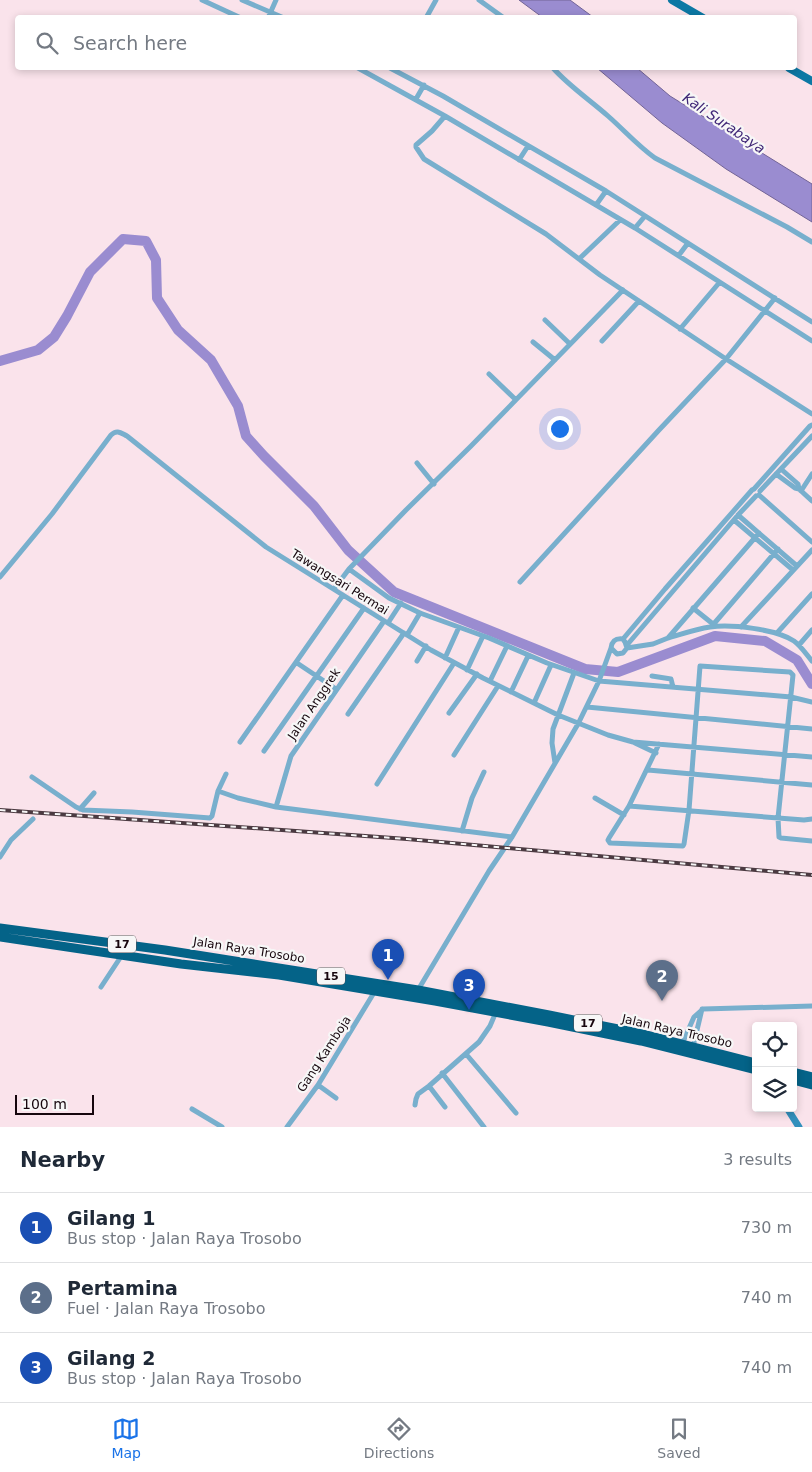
<!DOCTYPE html>
<html lang="en">
<head>
<meta charset="utf-8">
<style>
  :root { --surface:#fff; --page:#f6f6f7; --text:#1f2937; --muted:#747a83; --line:#e0e1e3; --accent:#1a73e8 }
  body { margin:0; font-family:"DejaVu Sans",sans-serif; background:var(--page); color:var(--text) }
  .controls { position:absolute; right:15px; bottom:15px; display:grid; overflow:hidden; border-radius:5px; box-shadow:0 2px 8px #0003 }
  .controls button { width:45px; height:45px; display:grid; place-items:center; padding:0; border:0; border-bottom:1px solid var(--line); background:var(--surface); color:var(--text); font:25px sans-serif }
  .scale { position:absolute; left:15px; bottom:12px; width:79px; box-sizing:border-box; padding-left:5px; border:2px solid #16060d; border-top:0; font-size:14px; line-height:18px; white-space:nowrap; color:#16060d; -webkit-text-stroke:4px #f7f7f7; paint-order:stroke }
  .you { position:absolute; left:559px; top:428px; width:18px; height:18px; margin:-12px; border:4px solid #fff; border-radius:50%; background:#1a73e8; box-shadow:0 0 0 8px #1a73e833 }
  .badge { display:grid; place-items:center; width:32px; height:32px; border-radius:50%; background:var(--accent); color:#fff; font-size:16px; font-weight:700 }
  .pin { position:absolute; translate:-50% -41px; filter:drop-shadow(0 1px 2px #0008) }
  .pin::after { content:''; position:absolute; top:26px; width:18px; height:15px; background:inherit; clip-path:polygon(0 0,100% 0,50% 100%) }
  .list { margin:0; padding:0; list-style:none }
  h2 { display:flex; justify-content:space-between; align-items:center; height:65px; margin:0; padding:0 20px; font-size:21px }
  h2 small { font-size:16px; font-weight:400; color:var(--muted) }
  .list li { display:grid; grid-template-columns:32px 1fr auto; gap:15px; align-items:center; box-sizing:border-box; height:70px; padding:0 20px; border-top:1px solid var(--line) }
  .list b { display:block; font-size:19px; white-space:nowrap }
  .list p { margin:0; font-size:16px; white-space:nowrap; color:var(--muted) }
  .list em { font-size:16px; font-style:normal; color:var(--muted) }
  .icon { flex:none; width:28px; height:28px; fill:none; stroke:currentColor; stroke-width:2; stroke-linecap:round; stroke-linejoin:round }
  .map { position:relative; flex:none; width:812px; height:1127px; overflow:hidden }
  .search { position:absolute; background:var(--surface); box-shadow:0 2px 8px #0003; left:15px; right:15px; top:15px; height:55px; display:flex; align-items:center; gap:12px; box-sizing:border-box; padding:0 18px; border-radius:5px; color:var(--muted); font-size:19px }
  .sheet { height:275px; background:var(--surface) }
  nav { display:flex; justify-content:space-around; align-items:center; box-sizing:border-box; height:70px; border-top:1px solid var(--line); background:var(--surface); font-size:14px; color:var(--muted) }
  nav a { display:grid; justify-items:center; gap:2px }
  nav .on { color:var(--accent) }
  .map>svg:first-child { display:block }
  .water { fill:#9a8cd0; stroke:#726496 }
  .lines { fill:none; stroke-linecap:round; stroke-linejoin:round }
  .river { stroke:#9a8cd0; stroke-width:10 }
  .street { stroke:#78afcd; stroke-width:5 }
  .secondary { stroke:#3290bd; stroke-width:7 }
  .primary { stroke:#0c78a4; stroke-width:8 }
  .highway { stroke:#046388; stroke-width:9 }
  .rail-casing { stroke:#4b3a41; stroke-width:4 }
  .rail { stroke:#f7f7f7; stroke-width:2; stroke-dasharray:5.5; stroke-linecap:butt }
  .labels { text-anchor:middle; stroke-width:4.5; stroke-linejoin:round; paint-order:stroke }
  .shield { fill:#f7f7f7; stroke:#5a4e53; stroke-width:1 }
  .shield-label { font-size:11px; font-weight:bold; fill:#16060d }
  .street-label { font-size:12px; fill:#16060d; stroke:#f7f7f7 }
  .water-label { font-size:14px; font-style:italic; fill:#402777; stroke:#f7f7f7 }
</style>
</head>
<body>
<div class="map">
<svg width="812" height="1127" viewBox="0 0 812 1127">
  <rect width="100%" height="100%" fill="#fae3eb"/>
  <path class="water" d="M 519,0 L 570,0 L 593,17 L 542,17 Z
    M 597,68 L 637,68 L 670,96 L 812,184 L 812,222 L 726,169 L 662,123 Z"/>
  <g class="lines">
    <path class="river" d="M 0,361 L 38,350 L 54,337 L 67,316 L 90,272 L 123,239 L 146,241 L 156,260 L 157,298 L 178,330 L 211,360 L 238,406 L 246,436 L 264,456 L 314,506 L 348,550 L 394,592 L 585,669 L 618,672 L 715,636 L 765,641 L 797,660 L 812,684"/>
    <path class="street" d="M 202,0 L 241,18
      M 242,0 L 284,18
      M 479,0 L 504,18
      M 268,18 L 276,0
      M 426,18 L 436,0
      M 358,68 L 445,116 L 635,228 L 812,341
      M 390,68 L 443,96 L 606,191 L 812,322
      M 553,68 C 569,86 590,100 608,116 C 624,130 638,146 655,158 L 787,227 L 812,242
      M 416,99 L 424,85
      M 445,116 L 432,131 L 416,145 L 416,147 L 424,159 L 546,234 L 600,275 L 726,359 L 812,414
      M 519,160 L 528,146
      M 596,205 L 606,191
      M 635,228 L 645,216
      M 679,255 L 688,243
      M 579,259 L 620,220
      M 545,320 L 570,344
      M 680,329 L 719,283
      M 602,341 L 639,301
      M 533,342 L 555,360
      M 489,374 L 515,399
      M 417,463 L 434,484
      M 781,469 L 798,484 L 799,489 L 812,501
      M 776,474 L 795,488 L 799,489
      M 754,489 L 810,426 L 812,425
      M 760,491 L 812,436
      M 801,491 L 812,474
      M 759,495 L 812,542
      M 738,515 L 797,566
      M 734,520 L 793,570
      M 349,569 L 406,510 L 471,446 L 623,290
      M 0,577 L 52,514 L 111,435 C 117,429 121,433 127,436 L 266,547 L 431,650 L 483,678 L 558,715 L 608,735 L 633,742 L 812,757
      M 520,582 L 659,430 L 726,359 L 775,298
      M 334,589 L 349,569 L 389,598 L 420,613 L 489,638 L 547,663 L 599,681 L 791,697 L 812,702
      M 693,608 L 713,624
      M 388,623 L 401,603
      M 712,626 L 778,549
      M 741,627 L 812,550
      M 777,633 L 812,594
      M 407,635 L 420,613
      M 668,638 C 682,634 696,629 710,627 C 731,624 776,629 794,641 C 801,646 806,654 812,661
      M 623,639 L 625,642 L 627,648 L 623,653 L 617,654 L 611,648 C 612,641 615,638 623,639 L 665,589 L 752,490
      M 627,645 L 738,515 L 756,496
      M 799,645 L 812,630
      M 627,648 L 653,644 L 668,638 L 759,533
      M 445,658 L 459,627
      M 417,661 L 426,646
      M 297,663 L 336,689
      M 467,670 L 483,636
      M 652,676 L 671,679 L 673,687
      M 490,681 L 507,646
      M 511,692 L 528,656
      M 534,703 L 551,665
      M 587,707 L 812,729
      M 449,713 L 477,674
      M 348,714 L 404,633
      M 240,742 L 343,595
      M 635,743 L 656,753
      M 659,744 L 629,806 L 609,838 L 608,840 L 610,843 L 683,846 L 684,844 L 689,810 L 700,666 L 790,672 L 793,675 L 778,818 L 779,837 L 781,838 L 812,841
      M 264,751 L 364,608
      M 454,755 L 498,686
      M 555,763 L 552,743 L 553,729 L 574,673
      M 648,770 L 812,785
      M 32,777 L 76,807 L 83,810 L 132,812 L 210,818 L 212,816 L 218,791 L 226,774
      M 377,784 L 454,663
      M 218,791 L 238,798 L 276,807 L 512,837
      M 595,798 L 624,815
      M 629,806 L 804,820 L 812,819
      M 276,807 L 291,756 L 384,621
      M 80,809 L 94,793
      M 462,831 L 472,798 L 484,772
      M 0,857 L 11,840 L 33,819
      M 101,987 L 122,955
      M 418,990 L 489,871 L 512,837 L 578,724 L 599,681 L 611,648
      M 682,1044 L 694,1017 L 703,1009 L 812,1006
      M 693,1047 L 702,1009
      M 466,1054 L 516,1113
      M 442,1073 L 484,1127
      M 318,1085 L 336,1098
      M 429,1086 L 445,1107
      M 415,1105 L 416,1099 L 418,1094 L 429,1086 L 479,1042 L 490,1026 L 496,1012
      M 192,1109 L 222,1127
      M 287,1127 L 318,1085 L 375,991"/>
    <path class="secondary" d="M 787,1108 L 799,1127"/>
    <path class="primary" d="M 672,0 L 703,18
      M 789,68 L 812,81"/>
    <path class="highway" d="M 0,928 L 165,950 L 418,990 L 549,1015 L 643,1034 L 756,1063
      M 0,937 L 181,964 L 279,975 L 435,1001 L 548,1022 L 641,1041 L 756,1070
      M 793,1072 L 812,1077
      M 793,1080 L 812,1085"/>
    <defs>
      <path id="rail" d="M 0,810 L 407,839 L 812,875"/>
    </defs>
    <use href="#rail" class="rail-casing"/>
    <use href="#rail" class="rail"/>
  </g>
  <g class="labels">
    <g class="shield">
      <rect x="108" y="935.5" width="28" height="17" rx="4"/>
      <rect x="317" y="967.5" width="28" height="17" rx="4"/>
      <rect x="574" y="1014.5" width="28" height="17" rx="4"/>
    </g>
    <g class="shield-label">
      <text x="122" y="948">17</text>
      <text x="331" y="980">15</text>
      <text x="588" y="1027">17</text>
    </g>
    <g class="street-label">
      <text transform="translate(340 582) rotate(32)" y="4">Tawangsari Permai</text>
      <text transform="translate(314 704) rotate(-56)" y="4">Jalan Anggrek</text>
      <text transform="translate(249 950) rotate(9)" y="4">Jalan Raya Trosobo</text>
      <text transform="translate(677 1031) rotate(13)" y="4">Jalan Raya Trosobo</text>
      <text transform="translate(324 1054) rotate(-57)" y="4">Gang Kamboja</text>
    </g>
    <g class="water-label">
      <text transform="translate(724 123) rotate(34)" y="5">Kali Surabaya</text>
    </g>
  </g>
</svg>
<div class="controls">
<button><svg class="icon" aria-label="locate" viewBox="0 0 24 24"><circle cx="12" cy="12" r="6"/><path d="M12 2v4M12 18v4M2 12h4M18 12h4"/></svg></button>
<button><svg class="icon" aria-label="layers" viewBox="0 0 24 24"><path d="M12 4l9 5-9 5-9-5zM3 14l9 5 9-5"/></svg></button>
</div>
<div class="scale">100 m</div>
<div class="you"></div>
<div class="pin badge" style="left:388px;top:980px;background:#1a4fb4">1</div>
<div class="pin badge" style="left:662px;top:1001px;background:#5c6f8a">2</div>
<div class="pin badge" style="left:469px;top:1010px;background:#1a4fb4">3</div>
<div class="search"><svg class="icon" aria-label="search" viewBox="0 0 24 24"><circle cx="10" cy="10" r="6"/><path d="M15 15l6 6"/></svg>Search here</div>
</div>
<section class="sheet">
<h2>Nearby<small>3 results</small></h2>
<ul class="list">
<li><span class="badge" style="background:#1a4fb4">1</span><div><b>Gilang 1</b><p>Bus stop · Jalan Raya Trosobo</p></div><em>730 m</em></li>
<li><span class="badge" style="background:#5c6f8a">2</span><div><b>Pertamina</b><p>Fuel · Jalan Raya Trosobo</p></div><em>740 m</em></li>
<li><span class="badge" style="background:#1a4fb4">3</span><div><b>Gilang 2</b><p>Bus stop · Jalan Raya Trosobo</p></div><em>740 m</em></li>
</ul>
</section>
<nav>
<a class="on"><svg class="icon" aria-label="map" viewBox="0 0 24 24"><path d="M3 6l6-2 6 2 6-2v14l-6 2-6-2-6 2zM9 4v14M15 6v14"/></svg>Map</a>
<a><svg class="icon" aria-label="directions" viewBox="0 0 24 24"><path d="M12 3l9 9-9 9-9-9zM9 14v-3h6M13 9l2 2-2 2"/></svg>Directions</a>
<a><svg class="icon" aria-label="saved" viewBox="0 0 24 24"><path d="M7 4h10v16l-5-4-5 4z"/></svg>Saved</a>
</nav>
</body>
</html>
